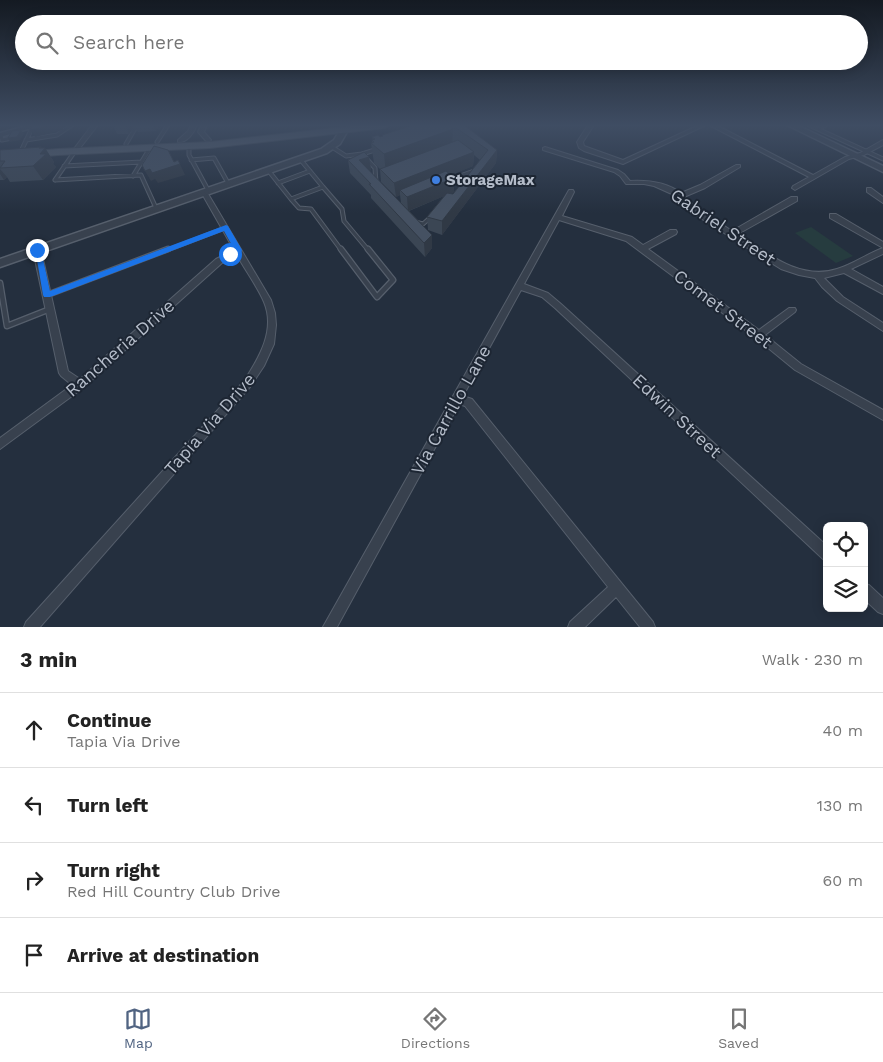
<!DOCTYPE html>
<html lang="en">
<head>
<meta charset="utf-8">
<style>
  :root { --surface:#fff; --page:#f2f2f2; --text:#222; --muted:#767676; --line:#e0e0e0; --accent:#516482 }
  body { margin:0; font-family:"Work Sans",sans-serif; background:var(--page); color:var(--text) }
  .controls { position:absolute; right:15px; bottom:15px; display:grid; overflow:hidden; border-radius:8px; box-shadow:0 2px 12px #0003 }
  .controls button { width:45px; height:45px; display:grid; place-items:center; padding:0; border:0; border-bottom:1px solid var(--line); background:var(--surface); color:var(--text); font:25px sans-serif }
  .stop { position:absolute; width:15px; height:15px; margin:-11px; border:4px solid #1a73e8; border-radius:50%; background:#fff }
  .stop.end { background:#1a73e8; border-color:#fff; box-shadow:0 1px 5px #0008 }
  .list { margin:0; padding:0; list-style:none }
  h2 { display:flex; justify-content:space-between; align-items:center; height:65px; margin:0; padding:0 20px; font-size:21px }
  h2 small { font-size:16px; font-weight:400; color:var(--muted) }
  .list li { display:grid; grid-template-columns:32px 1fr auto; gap:15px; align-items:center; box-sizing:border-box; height:75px; padding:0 20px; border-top:1px solid var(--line) }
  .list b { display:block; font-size:19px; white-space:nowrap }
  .list p { margin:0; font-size:16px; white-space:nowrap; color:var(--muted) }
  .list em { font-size:16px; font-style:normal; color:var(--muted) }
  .icon { flex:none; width:28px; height:28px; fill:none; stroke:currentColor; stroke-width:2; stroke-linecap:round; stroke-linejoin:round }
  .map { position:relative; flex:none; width:883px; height:627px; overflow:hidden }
  .search { position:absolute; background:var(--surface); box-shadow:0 2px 12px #0003; left:15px; right:15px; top:15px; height:55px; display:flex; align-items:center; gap:12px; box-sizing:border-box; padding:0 18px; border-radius:28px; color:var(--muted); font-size:19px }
  .sheet { height:365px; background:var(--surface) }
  nav { display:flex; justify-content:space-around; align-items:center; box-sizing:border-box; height:70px; border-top:1px solid var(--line); background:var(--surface); font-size:14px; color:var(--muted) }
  nav a { display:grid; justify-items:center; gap:2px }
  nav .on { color:var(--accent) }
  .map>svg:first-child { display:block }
  .green { fill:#263c3f }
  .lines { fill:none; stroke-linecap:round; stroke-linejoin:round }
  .service-far1-casing { stroke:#565f6c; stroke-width:5 }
  .service-casing { stroke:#565f6c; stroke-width:7 }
  .minor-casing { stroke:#565f6c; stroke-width:2 }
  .tertiary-casing { stroke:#565f6c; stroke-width:3 }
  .primary-casing { stroke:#414a57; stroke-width:2 }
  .service-far1 { stroke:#38414e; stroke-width:3 }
  .service { stroke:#38414e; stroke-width:4.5 }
  .minor { fill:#38414e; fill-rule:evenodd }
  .tertiary { fill:#38414e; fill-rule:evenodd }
  .primary { fill:#56606e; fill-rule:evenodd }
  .wall { fill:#3b4654; fill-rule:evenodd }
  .shaded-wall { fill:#303945 }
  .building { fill:#455162; stroke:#303945 }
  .route { fill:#1a73e8 }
  .shop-dot { fill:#3f7fe0; stroke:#1d2633; stroke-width:2 }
  .labels { text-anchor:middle; stroke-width:4; stroke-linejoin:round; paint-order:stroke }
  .far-poi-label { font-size:15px; font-weight:bold; fill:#b4bcc9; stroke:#1d2633; text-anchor:start }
  .street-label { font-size:18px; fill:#b4bcc9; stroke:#1d2633 }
</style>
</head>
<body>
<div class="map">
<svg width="883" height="627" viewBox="0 0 883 627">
  <rect width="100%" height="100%" fill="#242f3e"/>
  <path class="green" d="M 811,227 L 853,256 L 836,263 L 795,233 Z"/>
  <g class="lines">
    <defs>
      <path id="service-far1" d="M 809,125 L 883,159
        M 818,129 L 825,125
        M 1,135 L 2,140 L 12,138
        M 26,140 L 57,135 L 72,125
        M 157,142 L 168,125
        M 126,144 L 137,125
        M 189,147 L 189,155 L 208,190
        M 332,147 L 346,156 L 362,154 L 375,168 L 376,183
        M 22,149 L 33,126
        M 362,154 L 378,149
        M 191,160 L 214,158 L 228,183
        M 64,166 L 142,162
        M 268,170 L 291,199 L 323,187 L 300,159
        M 133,176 L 150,148
        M 55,180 L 141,175 L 156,208
        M 55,180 L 75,151
        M 449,180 L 474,171
        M 278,183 L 310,171
        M 323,187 L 342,209 L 344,221 L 369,251
        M 291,199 L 299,208 L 311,209 L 342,251
        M 415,222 L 423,224 L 432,216
        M 165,251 L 225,228"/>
      <path id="service" d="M 341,249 L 377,297 L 393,280 L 368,249
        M 0,283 L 7,326 L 50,309
        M 47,295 L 168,249"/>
      <path id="minor" d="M 92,125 L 98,125 L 77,152 L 73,152 L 73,150 Z
        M 191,125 L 197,125 C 194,133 187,143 178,142 L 178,140 L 188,131 Z
        M 201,125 L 207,125 L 204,132 L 211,140 L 210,141 L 206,141 L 198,132 Z
        M 588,125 L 594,125 L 583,142 L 584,146 L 623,160 L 699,125 L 706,125 L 623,164 L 584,151 L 579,148 L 577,142 Z
        M 709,125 L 716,125 L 813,175 L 845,157 L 860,153 L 881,141 L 883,140 L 883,145 L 864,155 L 849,159 L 795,190 L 792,188 L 793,186 L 809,177 Z
        M 545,147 L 618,170 L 624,174 L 630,181 C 648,180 666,182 681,193 L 700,185 L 736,165 L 740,165 L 740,167 L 705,188 L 684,197 L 697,208 L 732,231 L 791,197 L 797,197 L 797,201 L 738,234 C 767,253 800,281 837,269 C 853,264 867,254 883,248 L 883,254 L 851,269 L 883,287 L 883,294 L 844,273 L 824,278 L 843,297 L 883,323 L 883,331 L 837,301 L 822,287 L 815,278 L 799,275 L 781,269 L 691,212 L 674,195 L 654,186 L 644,184 L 626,184 L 620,176 L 614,172 L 543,150 L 543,148 Z
        M 867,188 L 871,188 L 883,197 L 883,203 L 867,192 Z
        M 202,190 L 206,190 L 207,192 L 271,300 L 275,313 L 276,325 L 274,344 L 264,366 L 250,387 L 40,627 L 24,627 L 26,622 L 244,381 C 259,358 276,330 264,302 C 257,286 245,270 237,255 L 222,263 L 83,388 L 0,449 L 0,438 L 72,385 L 61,376 L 59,373 L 33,250 L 37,247 L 41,250 L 68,371 L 80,379 L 216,259 L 234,250 L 201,192 Z
        M 569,190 L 573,190 L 574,192 L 562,216 L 632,237 L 643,245 L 670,230 L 676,230 L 677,232 L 676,234 L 648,249 L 759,330 L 789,308 L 795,308 L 796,310 L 795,312 L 765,335 L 801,364 L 883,410 L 883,420 L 795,370 L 756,338 L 626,241 L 559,220 L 524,284 L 548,293 L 561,304 L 827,546 L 827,561 L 823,559 L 555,308 L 542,297 L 521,290 L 463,396 L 472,399 L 653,622 L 655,627 L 640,627 L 616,597 L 585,627 L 568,627 L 570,622 L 608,587 L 465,406 L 459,404 L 337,627 L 323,627 Z
        M 830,214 L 836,214 L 883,242 L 883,248 L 830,218 Z
        M 864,584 L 869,585 L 883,598 L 883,614 L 878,612 L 864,599 Z"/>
      <path id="tertiary" d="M 30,125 L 42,125 L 0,137 L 0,133 Z
        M 343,125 L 351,125 L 340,144 L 327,153 L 0,267 L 0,259 L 321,149 L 334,140 Z
        M 787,125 L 797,125 L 883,166 L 883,172 Z"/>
      <path id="primary" d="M 362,125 L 390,125 L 385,128 L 210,148 L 58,155 L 0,160 L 0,154 L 58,149 L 210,142 Z"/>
    </defs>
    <use href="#service-far1" class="service-far1-casing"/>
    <use href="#service" class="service-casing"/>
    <use href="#minor" class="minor-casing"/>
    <use href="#tertiary" class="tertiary-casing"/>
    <use href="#primary" class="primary-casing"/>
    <use href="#service-far1" class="service-far1"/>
    <use href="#service" class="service"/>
    <use href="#minor" class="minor"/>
    <use href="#tertiary" class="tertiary"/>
    <use href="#primary" class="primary"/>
  </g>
  <path class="wall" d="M 134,125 L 159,125 L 156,131 L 138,132 Z
    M 414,125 L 464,125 L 497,150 L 496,163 L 442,235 L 428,230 L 427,217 L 444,196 L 409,211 L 432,235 L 432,248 L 425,257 L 371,198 L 371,195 L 350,173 L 348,160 L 369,157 L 371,170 L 369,171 L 401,203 L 400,195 L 396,197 L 381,182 L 380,169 L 374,163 L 371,143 L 372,143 L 372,140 L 373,140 L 372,137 L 382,137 L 382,135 ZM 474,155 L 480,160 L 453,194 L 450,194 L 454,192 L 454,178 L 450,175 L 473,166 Z
    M 114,127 L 134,127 L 129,134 L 117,134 Z
    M 45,148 L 54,162 L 53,164 L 56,167 L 43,180 L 10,182 L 7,177 L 4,180 L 0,180 L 0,150 Z"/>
  <path class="shaded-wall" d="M 52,125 L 63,125 L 63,130 L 35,137 L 30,130 Z
    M 127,125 L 133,125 L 134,127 L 129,134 L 126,127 Z
    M 152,125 L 159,125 L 156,131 Z
    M 453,129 L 452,149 L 386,174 L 384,154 Z
    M 21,130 L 24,134 L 20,140 L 10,142 L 8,138 Z
    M 41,147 L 43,151 L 45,148 L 54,162 L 53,164 L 56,167 L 43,180 L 33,166 L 40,154 L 39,148 Z
    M 497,150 L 496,163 L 442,235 L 442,221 Z
    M 474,152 L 473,166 L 404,194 L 400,190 L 400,195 L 396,197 L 394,183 Z
    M 369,157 L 371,170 L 361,174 L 359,160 Z
    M 180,164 L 185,175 L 158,183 L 155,179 L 151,181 L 145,171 L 150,169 Z
    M 0,169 L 7,177 L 4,180 L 0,174 Z
    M 454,178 L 454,192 L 408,211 L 407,197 Z
    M 432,235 L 432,248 L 425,257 L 424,243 Z"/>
  <path class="building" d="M 33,125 L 52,125 L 30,130 Z
    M 115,125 L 127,125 L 126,127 L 114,127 Z
    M 414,125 L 448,125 L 453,129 L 384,154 L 371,143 L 374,142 L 372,140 L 375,139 L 372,137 L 378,135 L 380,137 L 383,136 L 382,135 Z
    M 452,125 L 464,125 L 497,150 L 442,221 L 427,217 L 447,193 L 453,194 L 488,150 Z
    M 21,130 L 17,137 L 8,138 L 12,131 Z
    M 458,140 L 474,152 L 394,183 L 380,169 Z
    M 154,146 L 168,150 L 174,162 L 178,160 L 180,164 L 152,173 L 150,169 L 145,171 L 142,165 Z
    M 41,147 L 39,148 L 45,148 L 40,154 L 46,154 L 33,166 L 0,168 L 5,161 L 0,161 L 0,150 Z
    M 364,152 L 369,157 L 359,160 L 432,235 L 424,243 L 369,184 L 371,184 L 348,160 Z
    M 446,171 L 454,178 L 407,197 L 400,190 Z"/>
  <linearGradient id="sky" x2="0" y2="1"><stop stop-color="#141a22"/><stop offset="0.59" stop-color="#3f4d63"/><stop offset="1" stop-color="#3f4d63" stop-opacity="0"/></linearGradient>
  <rect width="883" height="213" fill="url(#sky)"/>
  <path class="route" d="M 226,225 L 228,226 L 242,250 L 241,252 L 228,256 L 228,252 L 234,249 L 224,231 L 50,297 L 44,297 L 43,295 L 35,248 L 41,250 L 50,291 Z"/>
  <circle class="shop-dot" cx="436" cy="180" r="5"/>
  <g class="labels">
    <g class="far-poi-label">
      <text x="446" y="185">StorageMax</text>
    </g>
    <g class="street-label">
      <text transform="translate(723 227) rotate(34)" y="6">Gabriel Street</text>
      <text transform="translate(723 309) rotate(37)" y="6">Comet Street</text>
      <text transform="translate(120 348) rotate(-41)" y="6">Rancheria Drive</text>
      <text transform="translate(451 410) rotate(-61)" y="6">Via Carrillo Lane</text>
      <text transform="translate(677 416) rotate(43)" y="6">Edwin Street</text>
      <text transform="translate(210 424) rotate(-49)" y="6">Tapia Via Drive</text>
    </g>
  </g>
</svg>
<div class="controls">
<button><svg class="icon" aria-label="locate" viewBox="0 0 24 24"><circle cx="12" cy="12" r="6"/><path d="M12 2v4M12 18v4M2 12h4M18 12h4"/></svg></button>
<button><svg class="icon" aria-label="layers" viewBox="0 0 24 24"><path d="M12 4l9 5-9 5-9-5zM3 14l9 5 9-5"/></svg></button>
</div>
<div class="stop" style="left:230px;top:254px"></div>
<div class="stop end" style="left:37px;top:250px"></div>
<div class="search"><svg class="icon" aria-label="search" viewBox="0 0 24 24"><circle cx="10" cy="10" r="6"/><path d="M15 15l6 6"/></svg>Search here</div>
</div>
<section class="sheet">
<h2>3 min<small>Walk · 230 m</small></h2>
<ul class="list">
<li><svg class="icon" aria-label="ahead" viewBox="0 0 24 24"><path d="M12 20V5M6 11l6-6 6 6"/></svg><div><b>Continue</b><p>Tapia Via Drive</p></div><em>40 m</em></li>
<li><svg class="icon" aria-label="left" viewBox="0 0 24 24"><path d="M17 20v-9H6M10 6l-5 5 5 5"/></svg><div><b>Turn left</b></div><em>130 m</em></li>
<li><svg class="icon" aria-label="right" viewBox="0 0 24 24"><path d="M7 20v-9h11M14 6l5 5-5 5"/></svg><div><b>Turn right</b><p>Red Hill Country Club Drive</p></div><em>60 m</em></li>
<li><svg class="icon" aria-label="arrive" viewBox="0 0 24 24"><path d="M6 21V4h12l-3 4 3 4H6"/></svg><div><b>Arrive at destination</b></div></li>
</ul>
</section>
<nav>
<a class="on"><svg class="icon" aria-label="map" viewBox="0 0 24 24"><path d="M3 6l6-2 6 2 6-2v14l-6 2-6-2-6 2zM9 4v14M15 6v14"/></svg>Map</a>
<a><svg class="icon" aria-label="directions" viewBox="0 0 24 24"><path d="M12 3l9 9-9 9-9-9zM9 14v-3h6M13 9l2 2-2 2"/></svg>Directions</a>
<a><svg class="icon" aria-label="saved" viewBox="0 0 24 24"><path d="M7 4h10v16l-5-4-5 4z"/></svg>Saved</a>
</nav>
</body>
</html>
